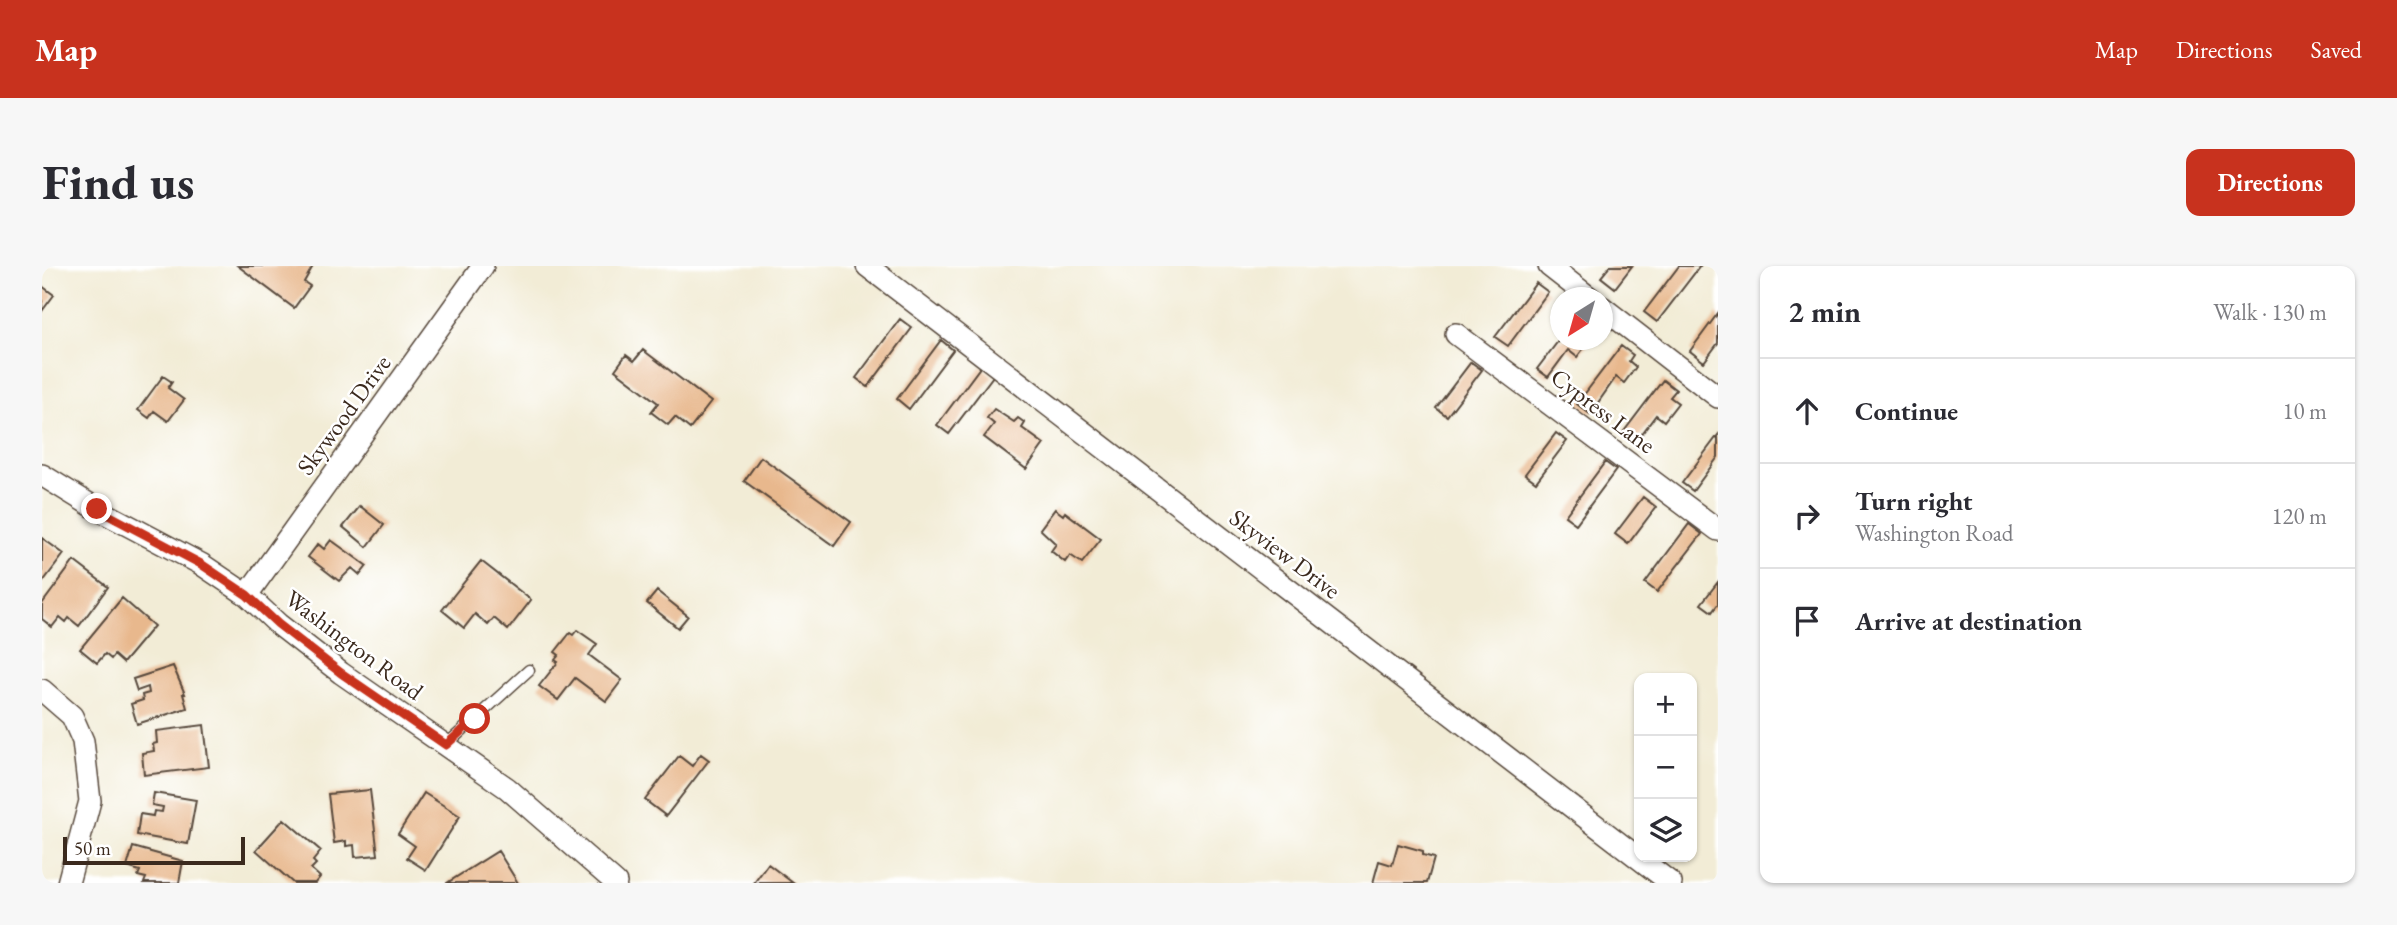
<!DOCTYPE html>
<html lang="en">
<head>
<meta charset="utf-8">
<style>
  :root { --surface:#fff; --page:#f7f7f7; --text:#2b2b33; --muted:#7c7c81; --line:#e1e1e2; --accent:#c8321e }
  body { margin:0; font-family:"EB Garamond",serif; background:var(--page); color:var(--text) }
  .controls { position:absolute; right:21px; bottom:21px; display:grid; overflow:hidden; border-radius:14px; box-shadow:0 2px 5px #0004 }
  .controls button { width:63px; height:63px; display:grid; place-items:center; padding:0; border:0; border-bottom:2px solid var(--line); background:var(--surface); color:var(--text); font:35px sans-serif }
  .compass { position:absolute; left:1508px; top:21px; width:63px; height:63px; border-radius:50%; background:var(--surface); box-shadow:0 2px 5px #0004; rotate:217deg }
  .scale { position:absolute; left:21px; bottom:18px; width:182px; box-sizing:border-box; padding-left:7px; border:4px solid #3b2a1e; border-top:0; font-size:19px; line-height:24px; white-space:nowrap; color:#3b2a1e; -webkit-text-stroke:5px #fff; paint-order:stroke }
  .stop { position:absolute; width:21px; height:21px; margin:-16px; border:5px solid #c8321e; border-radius:50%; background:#fff }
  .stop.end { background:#c8321e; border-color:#fff; box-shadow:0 2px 7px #0008 }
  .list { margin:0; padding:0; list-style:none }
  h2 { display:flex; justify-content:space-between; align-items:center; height:91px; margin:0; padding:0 28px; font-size:30px }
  h2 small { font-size:23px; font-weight:400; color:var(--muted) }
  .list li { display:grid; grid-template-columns:46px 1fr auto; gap:21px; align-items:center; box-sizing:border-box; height:105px; padding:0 28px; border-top:2px solid var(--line) }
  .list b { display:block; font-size:26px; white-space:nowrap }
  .list p { margin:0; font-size:23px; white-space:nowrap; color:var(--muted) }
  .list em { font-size:23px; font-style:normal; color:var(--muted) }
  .icon { flex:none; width:38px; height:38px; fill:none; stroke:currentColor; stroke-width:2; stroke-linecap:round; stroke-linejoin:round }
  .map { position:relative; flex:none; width:1676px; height:617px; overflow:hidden; border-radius:14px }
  header { display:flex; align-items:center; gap:42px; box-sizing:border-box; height:98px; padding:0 35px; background:var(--accent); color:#fff }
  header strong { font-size:33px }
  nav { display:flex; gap:38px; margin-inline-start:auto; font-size:24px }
  .intro { display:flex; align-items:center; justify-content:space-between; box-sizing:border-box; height:168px; padding:0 42px }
  h1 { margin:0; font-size:49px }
  .button { padding:18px 32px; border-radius:14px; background:var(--accent); color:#fff; font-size:24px; font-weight:700 }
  main { display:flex; gap:42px; padding:0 42px }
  aside { flex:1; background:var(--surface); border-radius:14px; box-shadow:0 2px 5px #0004 }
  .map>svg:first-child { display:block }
  .building { fill:#e8b88d }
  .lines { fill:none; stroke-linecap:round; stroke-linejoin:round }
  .service-casing { stroke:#56473a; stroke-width:13 }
  .minor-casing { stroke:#56473a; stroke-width:24 }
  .service { stroke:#fff; stroke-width:10 }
  .minor { stroke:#fff; stroke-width:21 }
  .route { stroke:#c8321e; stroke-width:9 }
  .labels { text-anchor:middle; stroke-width:5; stroke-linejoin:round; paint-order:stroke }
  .street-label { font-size:24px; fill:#3b2a1e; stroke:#fff }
</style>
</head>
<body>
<header>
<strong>Map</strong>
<nav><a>Map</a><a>Directions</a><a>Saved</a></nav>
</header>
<div class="intro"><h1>Find us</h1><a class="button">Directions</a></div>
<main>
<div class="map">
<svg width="1676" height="617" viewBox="0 0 1676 617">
  <rect width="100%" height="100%" fill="#fff"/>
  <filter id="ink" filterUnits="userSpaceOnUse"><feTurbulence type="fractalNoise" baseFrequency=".0143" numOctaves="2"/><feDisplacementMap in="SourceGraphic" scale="14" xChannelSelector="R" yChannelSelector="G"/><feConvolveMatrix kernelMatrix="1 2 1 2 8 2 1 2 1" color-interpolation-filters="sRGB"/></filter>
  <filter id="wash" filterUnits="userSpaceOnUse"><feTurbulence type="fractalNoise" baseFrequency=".00686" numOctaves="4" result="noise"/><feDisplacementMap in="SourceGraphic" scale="28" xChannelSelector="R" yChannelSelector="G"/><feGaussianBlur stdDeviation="1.57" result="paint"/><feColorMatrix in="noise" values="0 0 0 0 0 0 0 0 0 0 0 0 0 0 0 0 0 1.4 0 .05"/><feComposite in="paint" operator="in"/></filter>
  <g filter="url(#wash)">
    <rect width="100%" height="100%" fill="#f2ecd6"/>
    <g id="blocks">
      <path class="building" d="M 196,0 L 271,0 L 262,16 L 268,20 L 252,42 Z
        M 1568,0 L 1590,0 L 1573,22 L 1559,11 Z
        M 1637,0 L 1658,0 L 1615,56 L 1602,46 Z
        M 1494,17 L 1506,26 L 1466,80 L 1453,71 Z
        M 0,20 L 12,29 L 0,45 Z
        M 1676,47 L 1676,77 L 1662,96 L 1648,85 Z
        M 858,53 L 870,62 L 826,121 L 814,112 Z
        M 899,74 L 911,84 L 867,143 L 855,133 Z
        M 1517,74 L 1548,74 L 1535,91 L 1526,84 L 1506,111 L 1495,103 Z
        M 1579,80 L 1591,89 L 1587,95 L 1594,101 L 1582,117 L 1574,111 L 1548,148 L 1535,138 Z
        M 601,84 L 669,136 L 648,163 L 633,151 L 626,159 L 609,146 L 616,137 L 573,104 L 584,89 L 592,95 Z
        M 1429,96 L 1440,104 L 1405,150 L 1394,142 Z
        M 939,100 L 951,110 L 907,168 L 895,159 Z
        M 121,110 L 130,116 L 126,122 L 142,134 L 126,155 L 112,145 L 107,152 L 96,144 Z
        M 1621,114 L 1634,124 L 1628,131 L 1636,137 L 1622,155 L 1614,149 L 1593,177 L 1580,168 Z
        M 952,143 L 972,156 L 976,152 L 983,157 L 980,162 L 1002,178 L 984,203 L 942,171 L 952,158 L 945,152 Z
        M 1514,167 L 1525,175 L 1494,216 L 1483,208 Z
        M 1676,169 L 1676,191 L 1651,225 L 1640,217 Z
        M 719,191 L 809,256 L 792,280 L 702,215 Z
        M 1563,196 L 1574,204 L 1534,258 L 1523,250 Z
        M 1601,231 L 1614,241 L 1586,278 L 1573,268 Z
        M 318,240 L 342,259 L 325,281 L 301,261 Z
        M 1013,243 L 1021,249 L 1023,246 L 1059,273 L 1040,297 L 1028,289 L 1023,296 L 1009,285 L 1014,278 L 998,263 Z
        M 1647,258 L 1660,268 L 1615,326 L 1603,317 Z
        M 0,272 L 22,288 L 0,317 Z
        M 289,274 L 325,300 L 318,309 L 310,302 L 297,315 L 266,291 L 276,278 L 282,283 Z
        M 32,295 L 66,321 L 37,360 L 27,352 L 24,356 L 18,351 L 10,361 L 0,353 L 0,338 Z
        M 439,295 L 489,334 L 466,364 L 452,352 L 446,359 L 433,348 L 422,362 L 400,344 Z
        M 1676,316 L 1676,338 L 1670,346 L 1659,338 Z
        M 615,325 L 646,350 L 636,362 L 605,337 Z
        M 80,332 L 112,360 L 81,397 L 72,389 L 69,393 L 63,388 L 55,397 L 38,383 Z
        M 535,364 L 555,378 L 547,389 L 580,414 L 564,435 L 533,412 L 516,434 L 497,420 L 516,396 L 513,394 L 517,389 L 513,386 L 528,367 L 531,369 Z
        M 131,400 L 143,428 L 141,428 L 145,442 L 95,458 L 89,438 L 101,434 L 100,429 L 107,427 L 106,421 L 95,425 L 91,413 Z
        M 162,459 L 167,501 L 102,509 L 100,487 L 112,485 L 111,478 L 115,477 L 114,465 Z
        M 659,488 L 667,494 L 624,550 L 603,534 L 637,490 L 650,500 Z
        M 328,524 L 336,589 L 313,591 L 312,579 L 304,580 L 304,575 L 292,577 L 286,528 Z
        M 112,527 L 154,534 L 146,578 L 95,569 L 98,548 L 111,550 L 112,545 L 120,546 L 121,541 L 110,539 Z
        M 382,527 L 418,550 L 384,604 L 365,592 L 373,580 L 356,568 Z
        M 242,553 L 279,585 L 271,595 L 274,598 L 269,603 L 278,611 L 273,617 L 251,617 L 214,584 Z
        M 1356,578 L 1381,585 L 1381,589 L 1392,592 L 1385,617 L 1331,617 L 1337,595 L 1350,599 Z
        M 91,581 L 141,595 L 137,617 L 102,617 L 104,612 L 96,610 L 98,605 L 85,601 Z
        M 456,585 L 476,617 L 405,617 Z
        M 726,598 L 751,617 L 712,617 Z"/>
    </g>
  </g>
  <g filter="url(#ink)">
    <use href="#blocks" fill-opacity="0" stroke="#56473a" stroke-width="2"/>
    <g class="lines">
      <defs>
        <path id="service" d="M 404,479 L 487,404"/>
        <path id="minor" d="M 825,0 L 1629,617
          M 1507,0 L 1548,32
          M 1560,41 L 1676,131
          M 1414,68 L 1676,264
          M 0,209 L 55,243 L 159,298 L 205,329 L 236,358 L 299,407 L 465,522 L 574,617
          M 205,329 L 441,0
          M 0,424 L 30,450 L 41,475 L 48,535 L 26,617"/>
      </defs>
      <use href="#service" class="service-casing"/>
      <use href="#minor" class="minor-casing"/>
      <use href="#service" class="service"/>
      <use href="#minor" class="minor"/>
    </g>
  </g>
  <g class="lines" filter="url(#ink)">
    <path class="route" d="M 55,243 L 159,298 L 205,329 L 236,358 L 299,407 L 404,479 L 433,453"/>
  </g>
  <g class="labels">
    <g class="street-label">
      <text transform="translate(1561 145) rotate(37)" y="8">Cypress Lane</text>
      <text transform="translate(302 149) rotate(-54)" y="8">Skywood Drive</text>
      <text transform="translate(1243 288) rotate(37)" y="8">Skyview Drive</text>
      <text transform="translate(312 379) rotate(37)" y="8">Washington Road</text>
    </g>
  </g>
</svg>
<div class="controls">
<button>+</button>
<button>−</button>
<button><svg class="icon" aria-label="layers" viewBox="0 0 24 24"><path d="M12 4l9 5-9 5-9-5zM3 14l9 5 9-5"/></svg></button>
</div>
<svg class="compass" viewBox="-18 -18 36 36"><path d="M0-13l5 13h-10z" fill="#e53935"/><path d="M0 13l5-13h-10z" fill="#7c7c81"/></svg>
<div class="scale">50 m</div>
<div class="stop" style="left:433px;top:453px"></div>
<div class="stop end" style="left:55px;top:243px"></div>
</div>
<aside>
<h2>2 min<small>Walk · 130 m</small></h2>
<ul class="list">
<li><svg class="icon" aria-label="ahead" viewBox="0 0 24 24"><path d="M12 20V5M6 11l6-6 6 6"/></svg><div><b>Continue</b></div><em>10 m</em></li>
<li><svg class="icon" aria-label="right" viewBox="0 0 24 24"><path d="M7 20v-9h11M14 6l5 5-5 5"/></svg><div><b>Turn right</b><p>Washington Road</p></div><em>120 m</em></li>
<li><svg class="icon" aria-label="arrive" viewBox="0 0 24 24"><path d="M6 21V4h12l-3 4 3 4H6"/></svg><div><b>Arrive at destination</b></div></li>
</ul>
</aside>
</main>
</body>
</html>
